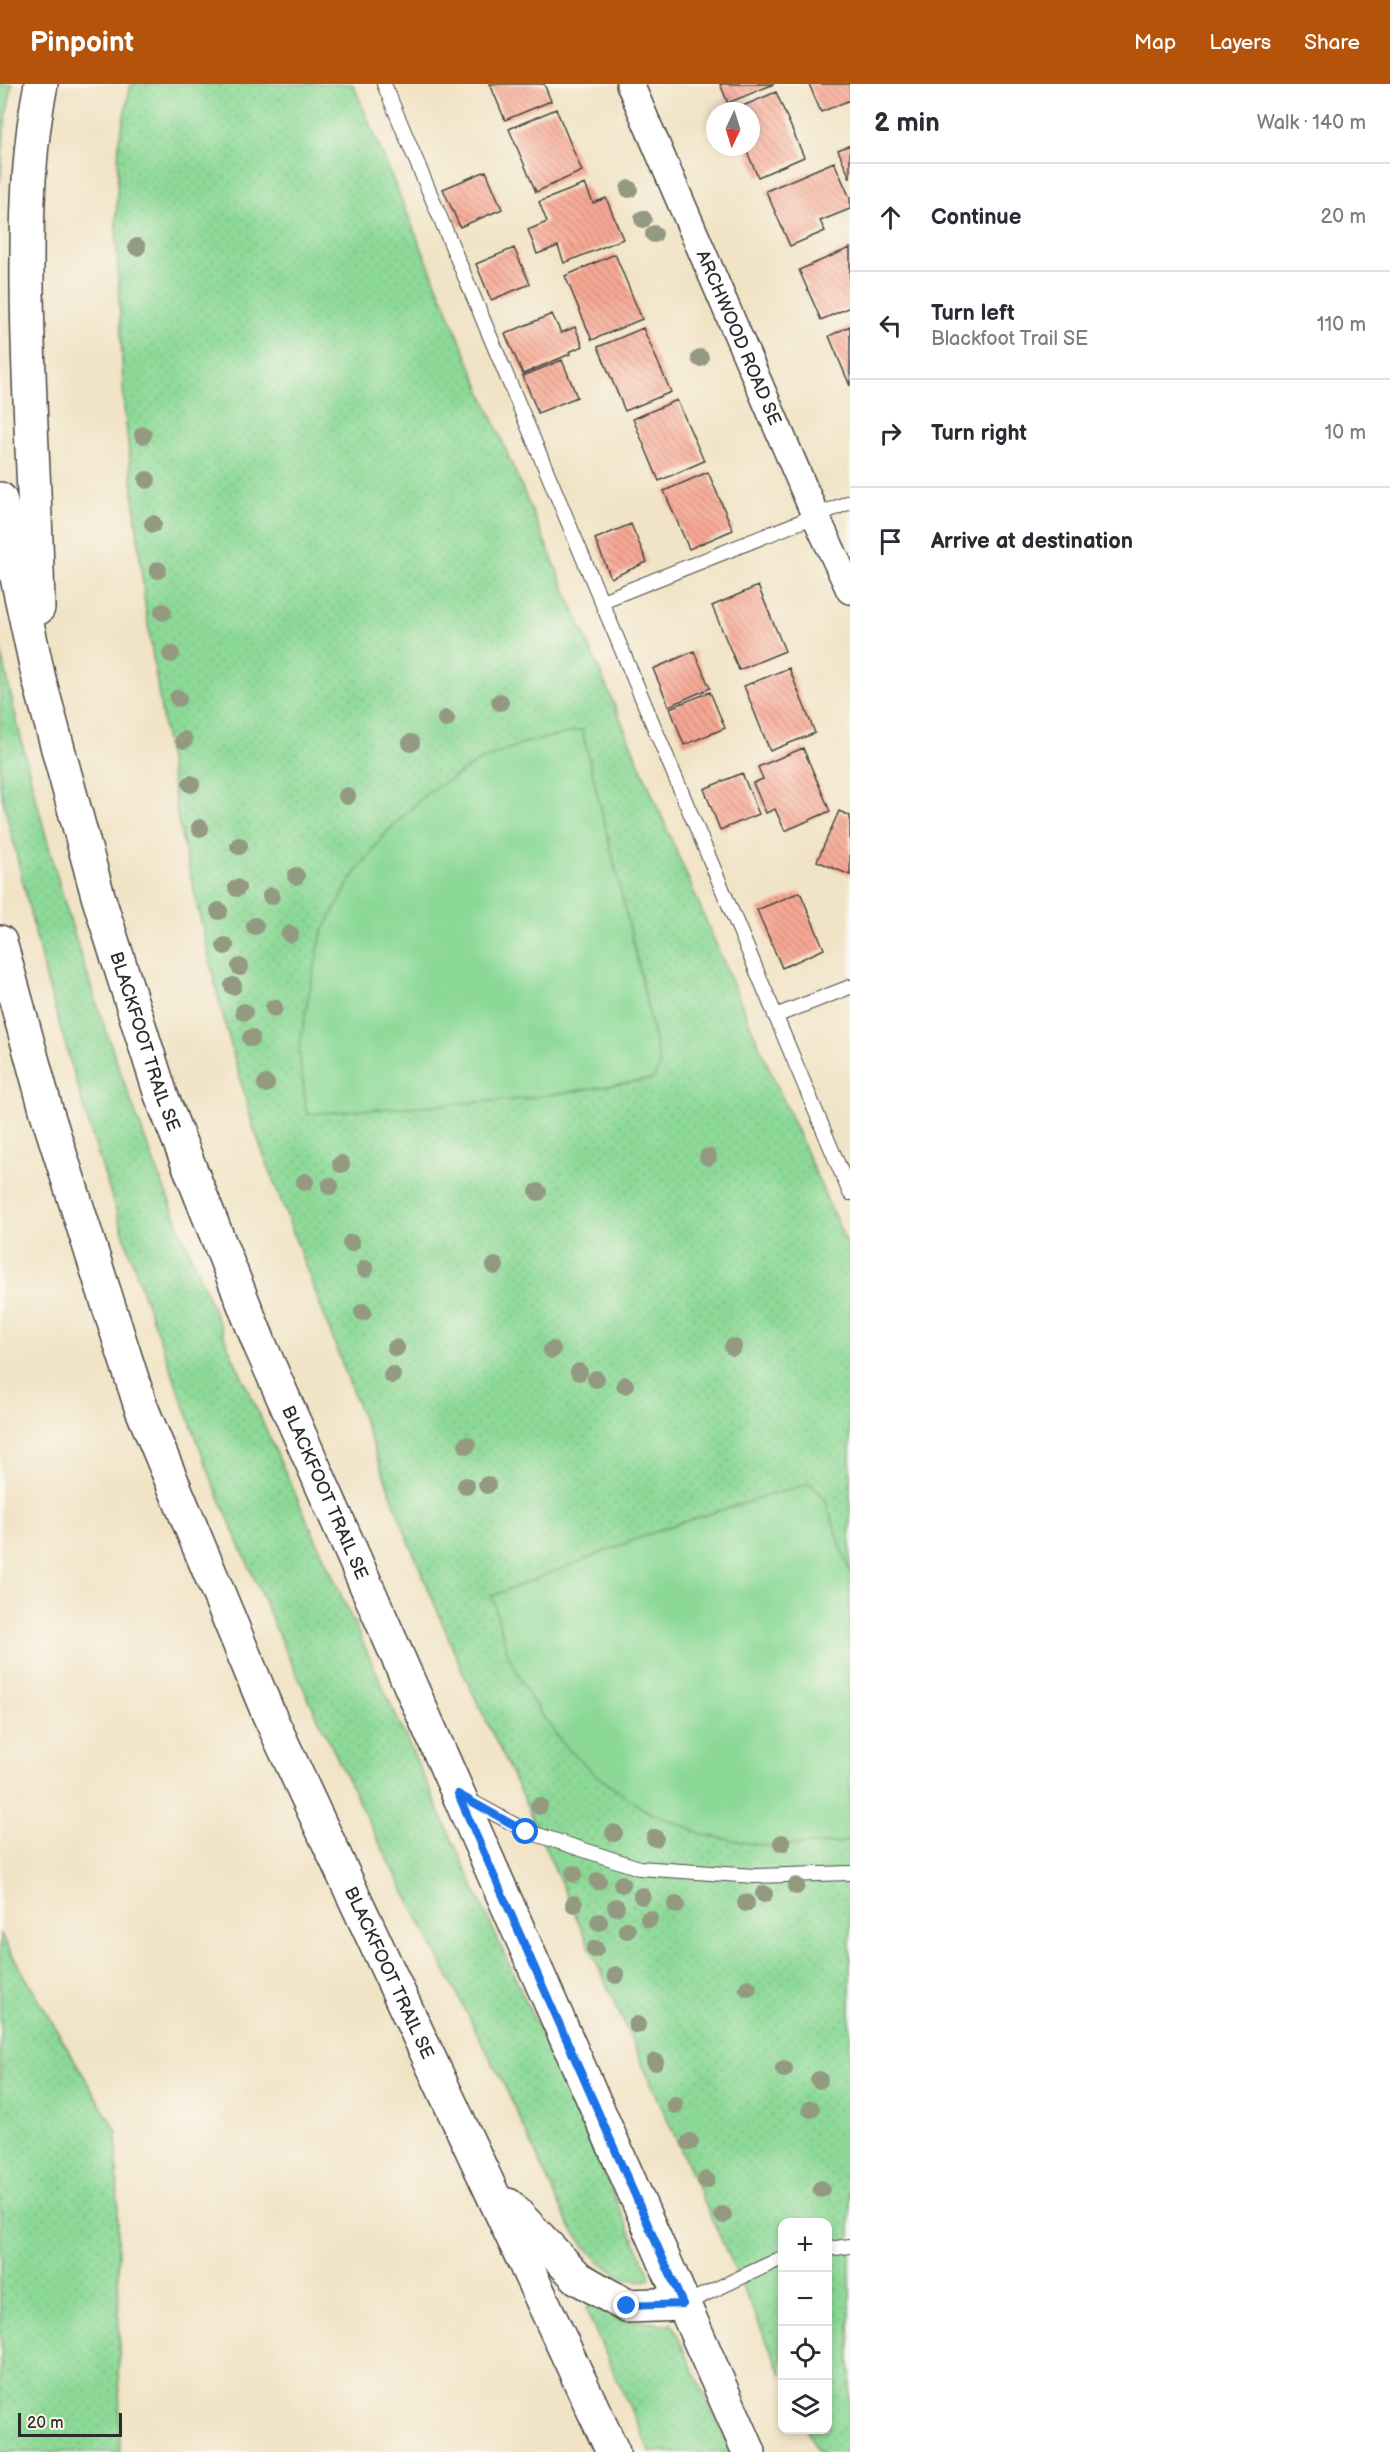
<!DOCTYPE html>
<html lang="en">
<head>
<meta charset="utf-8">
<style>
  :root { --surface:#fff; --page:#f2f2f3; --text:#2b2b33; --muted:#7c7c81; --line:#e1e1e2; --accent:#b45309 }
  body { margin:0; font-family:"Balsamiq Sans",sans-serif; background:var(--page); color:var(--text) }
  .controls { position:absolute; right:18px; bottom:18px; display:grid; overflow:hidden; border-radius:12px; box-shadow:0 3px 9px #0003 }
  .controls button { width:54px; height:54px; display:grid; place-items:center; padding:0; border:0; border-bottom:2px solid var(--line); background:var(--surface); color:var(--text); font:30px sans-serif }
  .compass { position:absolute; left:706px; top:18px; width:54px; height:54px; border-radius:50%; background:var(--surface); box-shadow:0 3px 9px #0003; rotate:184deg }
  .scale { position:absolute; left:18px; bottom:15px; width:104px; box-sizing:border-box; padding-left:6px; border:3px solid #2b2b2b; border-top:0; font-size:16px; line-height:21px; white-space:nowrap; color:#2b2b2b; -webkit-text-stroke:4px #fbf7ec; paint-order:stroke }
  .stop { position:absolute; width:18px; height:18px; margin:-14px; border:4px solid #1a73e8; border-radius:50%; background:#fff }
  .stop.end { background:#1a73e8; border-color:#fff; box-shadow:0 2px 6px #0008 }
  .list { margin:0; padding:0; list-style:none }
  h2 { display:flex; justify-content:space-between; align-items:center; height:78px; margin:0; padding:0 24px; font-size:26px }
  h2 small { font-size:20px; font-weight:400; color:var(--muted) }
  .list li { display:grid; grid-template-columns:39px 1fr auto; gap:18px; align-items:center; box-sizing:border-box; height:108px; padding:0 24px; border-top:2px solid var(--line) }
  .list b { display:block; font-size:22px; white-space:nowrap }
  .list p { margin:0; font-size:20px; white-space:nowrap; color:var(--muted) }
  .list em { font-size:20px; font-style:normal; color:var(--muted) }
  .icon { flex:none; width:33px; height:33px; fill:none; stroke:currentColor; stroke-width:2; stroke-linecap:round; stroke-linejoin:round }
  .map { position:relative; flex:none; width:850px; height:2368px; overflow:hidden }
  header { display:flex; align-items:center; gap:36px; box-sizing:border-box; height:84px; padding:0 30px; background:var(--accent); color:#fff }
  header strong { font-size:28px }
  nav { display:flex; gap:33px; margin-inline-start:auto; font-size:21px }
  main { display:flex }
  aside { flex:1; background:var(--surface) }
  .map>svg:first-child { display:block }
  .green { fill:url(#green-dots); stroke:#5c8261; stroke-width:1.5 }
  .pitch { fill:#8cd997; stroke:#5c8261; stroke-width:1.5 }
  .building { fill:url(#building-back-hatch) }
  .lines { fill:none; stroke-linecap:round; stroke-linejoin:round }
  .lane-casing { stroke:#494742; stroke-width:16 }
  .street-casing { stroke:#494742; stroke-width:30 }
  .secondary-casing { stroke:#494742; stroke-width:36 }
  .lane { stroke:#fff; stroke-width:14 }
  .street { stroke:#fff; stroke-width:27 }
  .secondary { stroke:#fff; stroke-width:33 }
  .tree { fill:#949a82 }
  .route { stroke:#1a73e8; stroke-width:8 }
  .labels { text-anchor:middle; stroke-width:4.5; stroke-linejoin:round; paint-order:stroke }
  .street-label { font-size:18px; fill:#2b2b2b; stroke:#fbf7ec }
</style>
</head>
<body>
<header>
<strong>Pinpoint</strong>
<nav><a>Map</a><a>Layers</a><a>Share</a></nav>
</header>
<main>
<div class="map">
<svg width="850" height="2368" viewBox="0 0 850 2368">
  <defs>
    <pattern id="green-dots" width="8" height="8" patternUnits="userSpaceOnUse" patternTransform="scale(1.5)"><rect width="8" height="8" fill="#8cd997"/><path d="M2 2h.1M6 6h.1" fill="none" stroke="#79ba82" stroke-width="1.8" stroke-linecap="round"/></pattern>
    <pattern id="building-back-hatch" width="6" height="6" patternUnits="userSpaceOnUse" patternTransform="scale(1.5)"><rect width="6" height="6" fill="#f8a894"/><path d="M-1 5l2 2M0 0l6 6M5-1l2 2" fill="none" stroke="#c98979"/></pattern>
  </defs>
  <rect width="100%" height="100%" fill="#fbf7ec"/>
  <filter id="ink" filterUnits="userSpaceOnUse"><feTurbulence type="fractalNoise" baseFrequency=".0167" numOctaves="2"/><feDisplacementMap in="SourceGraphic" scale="12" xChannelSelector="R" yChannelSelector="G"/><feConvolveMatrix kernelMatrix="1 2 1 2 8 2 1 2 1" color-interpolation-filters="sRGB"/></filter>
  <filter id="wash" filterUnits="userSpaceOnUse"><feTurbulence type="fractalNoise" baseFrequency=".008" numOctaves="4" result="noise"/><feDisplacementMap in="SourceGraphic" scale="24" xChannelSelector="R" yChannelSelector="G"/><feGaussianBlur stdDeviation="1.35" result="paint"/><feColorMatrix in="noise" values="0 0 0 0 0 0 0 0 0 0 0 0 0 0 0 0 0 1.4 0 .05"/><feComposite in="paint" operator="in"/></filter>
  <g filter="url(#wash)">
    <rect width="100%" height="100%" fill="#f1e3c6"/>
    <path class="green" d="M 0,0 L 12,0 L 4,46 L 0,98 Z
      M 131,0 L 353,0 L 505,364 L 752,945 L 850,1168 L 850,2368 L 818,2368 L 807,2346 L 828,2346 L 828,2138 L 782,2138 L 782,2291 L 522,1712 L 461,1584 L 409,1458 L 253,1042 L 220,921 L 178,737 L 145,521 L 124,322 L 116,142 L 119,57 Z
      M 0,562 C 27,688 60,814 102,935 C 139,1046 184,1154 228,1262 L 650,2191 L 649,2196 C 616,2203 580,2160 566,2135 L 506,2005 L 361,1723 L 287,1570 L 213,1399 L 143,1210 L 93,1055 L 47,898 L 0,703 Z
      M 0,1850 L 117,2048 L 120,2368 L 0,2368 Z
      M 596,2219 C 625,2236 639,2239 672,2240 L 731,2368 L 650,2368 L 589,2233 L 586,2224 Z"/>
    <path class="pitch" d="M 582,646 L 639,883 L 660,982 L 653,995 L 522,1015 L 307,1030 L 299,967 L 309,909 L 322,849 L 352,794 L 386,749 L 427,709 L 480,677 L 522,660 Z
      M 810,1399 L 825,1415 L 850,1489 L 850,1756 L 838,1759 L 765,1762 L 705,1751 L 645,1726 L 597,1692 L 562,1659 L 531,1615 L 508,1570 L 492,1512 L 670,1442 Z"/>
    <g id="blocks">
      <path class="building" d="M 490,0 L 544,0 L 551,17 L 505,36 Z
        M 720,0 L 774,0 L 728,19 Z
        M 809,0 L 850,0 L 850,16 L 821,28 Z
        M 776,8 L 804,73 L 758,93 L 745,63 L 751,63 L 751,27 L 731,27 Z
        M 556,25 L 582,87 L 536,108 L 509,45 Z
        M 850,61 L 850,94 L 838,66 Z
        M 834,78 L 850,114 L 850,125 L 820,137 L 825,147 L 790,162 L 766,107 Z
        M 486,87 L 502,125 L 460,143 L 443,105 Z
        M 585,100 L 593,119 L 606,114 L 623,155 L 564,179 L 558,162 L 537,170 L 528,146 L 547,138 L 539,118 Z
        M 514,164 L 530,200 L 491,216 L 476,180 Z
        M 850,164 L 850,223 L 821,236 L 799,186 Z
        M 615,170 L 642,235 L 592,256 L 565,192 Z
        M 552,230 L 561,249 L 575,243 L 583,262 L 569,268 L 570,270 L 523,290 L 505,250 Z
        M 850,242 L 850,302 L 829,252 Z
        M 643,244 L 671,308 L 625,327 L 598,263 Z
        M 562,276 L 577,313 L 538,329 L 523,292 Z
        M 677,316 L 704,377 L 659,397 L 633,335 Z
        M 708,388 L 733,446 L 689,465 L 664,407 Z
        M 631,440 L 647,478 L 611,494 L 595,455 Z
        M 758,502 L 785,567 L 739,586 L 712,522 Z
        M 694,567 L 710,604 L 669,622 L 653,585 Z
        M 789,584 L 815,649 L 770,667 L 744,602 Z
        M 710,608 L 725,644 L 684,661 L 670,624 Z
        M 803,664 L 830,727 L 785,747 L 775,725 L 766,729 L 753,699 L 763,695 L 758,683 Z
        M 742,689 L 759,730 L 720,746 L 704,705 Z
        M 839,727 L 850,732 L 850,791 L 817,777 Z
        M 800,808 L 824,865 L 782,884 L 757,826 Z"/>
    </g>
  </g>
  <g filter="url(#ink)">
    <use href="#blocks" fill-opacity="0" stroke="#494742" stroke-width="1.5"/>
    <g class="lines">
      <defs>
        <path id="lane" d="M 384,0 L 850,1109
          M 602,517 L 850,418
          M 775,932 L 850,903
          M 467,1715 L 526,1747 L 639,1784 L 754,1792 L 850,1789
          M 828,2165 L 850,2162
          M 684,2220 L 782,2174"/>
        <g id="street">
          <path id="s1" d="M 630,0 L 816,433 L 850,506"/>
        </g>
        <g id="secondary">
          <path id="s2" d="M 0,415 L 39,595 L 98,812 L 161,1011 L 260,1261 L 749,2368"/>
          <path d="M 38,524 C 36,409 26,293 27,177 C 27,118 29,59 41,0"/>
          <path id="s3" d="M 0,858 L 47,1029 L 141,1323 L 269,1631 L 613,2368"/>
          <path d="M 508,2121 L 578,2194 L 627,2222 L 683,2220"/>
        </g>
      </defs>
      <use href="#lane" class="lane-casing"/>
      <use href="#street" class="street-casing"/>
      <use href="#secondary" class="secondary-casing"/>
      <use href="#lane" class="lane"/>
      <use href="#street" class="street"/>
      <use href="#secondary" class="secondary"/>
    </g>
    <g class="tree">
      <circle cx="629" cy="105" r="9"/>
      <circle cx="643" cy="135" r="9"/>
      <circle cx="654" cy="150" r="9"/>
      <circle cx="137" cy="163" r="9"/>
      <circle cx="700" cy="274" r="9"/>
      <circle cx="143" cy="351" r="9"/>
      <circle cx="147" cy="396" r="9"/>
      <circle cx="153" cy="440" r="9"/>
      <circle cx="158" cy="486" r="9"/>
      <circle cx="163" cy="528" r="9"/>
      <circle cx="171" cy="570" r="9"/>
      <circle cx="178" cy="614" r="9"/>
      <circle cx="500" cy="618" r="9"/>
      <circle cx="446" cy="635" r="9"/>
      <circle cx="184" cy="656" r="9"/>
      <circle cx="411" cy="659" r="9"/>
      <circle cx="191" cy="700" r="9"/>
      <circle cx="347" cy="712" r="9"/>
      <circle cx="200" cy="744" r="9"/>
      <circle cx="239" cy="762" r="9"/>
      <circle cx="296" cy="792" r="9"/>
      <circle cx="237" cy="804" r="9"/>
      <circle cx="271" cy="812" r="9"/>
      <circle cx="219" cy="827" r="9"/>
      <circle cx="255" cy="842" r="9"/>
      <circle cx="290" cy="850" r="9"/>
      <circle cx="225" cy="862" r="9"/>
      <circle cx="240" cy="883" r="9"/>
      <circle cx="233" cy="902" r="9"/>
      <circle cx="274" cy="924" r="9"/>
      <circle cx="244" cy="928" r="9"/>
      <circle cx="251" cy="954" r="9"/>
      <circle cx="266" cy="1000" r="9"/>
      <circle cx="708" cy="1073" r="9"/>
      <circle cx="341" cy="1080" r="9"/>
      <circle cx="305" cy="1098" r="9"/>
      <circle cx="330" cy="1102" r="9"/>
      <circle cx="538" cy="1108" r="9"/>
      <circle cx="351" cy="1159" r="9"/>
      <circle cx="495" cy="1182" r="9"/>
      <circle cx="365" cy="1185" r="9"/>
      <circle cx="363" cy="1228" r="9"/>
      <circle cx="733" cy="1263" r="9"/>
      <circle cx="396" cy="1264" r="9"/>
      <circle cx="552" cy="1266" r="9"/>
      <circle cx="579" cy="1288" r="9"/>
      <circle cx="392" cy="1291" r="9"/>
      <circle cx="596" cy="1295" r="9"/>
      <circle cx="625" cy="1301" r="9"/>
      <circle cx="467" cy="1361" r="9"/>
      <circle cx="487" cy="1401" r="9"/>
      <circle cx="466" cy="1402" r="9"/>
      <circle cx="539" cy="1722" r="9"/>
      <circle cx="614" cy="1749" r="9"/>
      <circle cx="655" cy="1754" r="9"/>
      <circle cx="782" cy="1759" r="9"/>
      <circle cx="574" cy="1790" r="9"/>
      <circle cx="598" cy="1797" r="9"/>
      <circle cx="622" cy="1800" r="9"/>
      <circle cx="796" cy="1802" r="9"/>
      <circle cx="764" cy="1810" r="9"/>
      <circle cx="642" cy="1812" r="9"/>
      <circle cx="746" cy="1819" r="9"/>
      <circle cx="574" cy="1820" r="9"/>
      <circle cx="676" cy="1821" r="9"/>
      <circle cx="616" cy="1823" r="9"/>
      <circle cx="649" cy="1835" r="9"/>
      <circle cx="599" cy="1838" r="9"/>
      <circle cx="627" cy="1846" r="9"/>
      <circle cx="595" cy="1865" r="9"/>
      <circle cx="616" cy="1891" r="9"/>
      <circle cx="748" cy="1904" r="9"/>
      <circle cx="637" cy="1941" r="9"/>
      <circle cx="655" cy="1978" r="9"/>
      <circle cx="784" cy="1985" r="9"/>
      <circle cx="819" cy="1996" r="9"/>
      <circle cx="675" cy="2021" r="9"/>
      <circle cx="811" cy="2025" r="9"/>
      <circle cx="690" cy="2058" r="9"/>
      <circle cx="706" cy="2096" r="9"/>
      <circle cx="821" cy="2105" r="9"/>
      <circle cx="723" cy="2131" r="9"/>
    </g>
  </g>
  <g class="lines" filter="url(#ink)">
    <path class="route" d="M 526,1748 L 458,1710 L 683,2220 L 627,2222"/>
  </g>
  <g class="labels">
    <g class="street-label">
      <text dy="6" stroke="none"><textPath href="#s1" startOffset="276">ARCHWOOD ROAD SE</textPath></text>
      <text dy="6" stroke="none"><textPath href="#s2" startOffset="562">BLACKFOOT TRAIL SE</textPath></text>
      <text dy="6" stroke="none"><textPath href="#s2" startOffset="1048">BLACKFOOT TRAIL SE</textPath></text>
      <text dy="6" stroke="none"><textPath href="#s3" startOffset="1104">BLACKFOOT TRAIL SE</textPath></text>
    </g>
  </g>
</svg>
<div class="controls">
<button>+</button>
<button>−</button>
<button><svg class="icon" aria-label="locate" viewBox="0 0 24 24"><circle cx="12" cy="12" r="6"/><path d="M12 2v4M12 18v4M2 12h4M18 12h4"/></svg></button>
<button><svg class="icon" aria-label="layers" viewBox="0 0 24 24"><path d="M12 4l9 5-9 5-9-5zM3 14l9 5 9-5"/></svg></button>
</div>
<svg class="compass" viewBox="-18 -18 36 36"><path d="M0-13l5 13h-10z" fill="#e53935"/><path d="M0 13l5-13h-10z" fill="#7c7c81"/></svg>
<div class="scale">20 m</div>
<div class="stop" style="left:526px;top:1748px"></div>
<div class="stop end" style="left:627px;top:2222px"></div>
</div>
<aside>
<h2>2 min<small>Walk · 140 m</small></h2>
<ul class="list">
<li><svg class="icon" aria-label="ahead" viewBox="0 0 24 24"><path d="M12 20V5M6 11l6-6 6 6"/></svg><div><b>Continue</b></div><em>20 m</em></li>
<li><svg class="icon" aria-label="left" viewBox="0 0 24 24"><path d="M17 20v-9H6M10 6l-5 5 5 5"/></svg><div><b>Turn left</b><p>Blackfoot Trail SE</p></div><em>110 m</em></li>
<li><svg class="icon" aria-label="right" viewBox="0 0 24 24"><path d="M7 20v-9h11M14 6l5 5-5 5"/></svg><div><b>Turn right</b></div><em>10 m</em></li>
<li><svg class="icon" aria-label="arrive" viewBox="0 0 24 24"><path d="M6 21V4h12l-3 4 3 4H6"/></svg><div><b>Arrive at destination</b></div></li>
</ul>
</aside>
</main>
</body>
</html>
